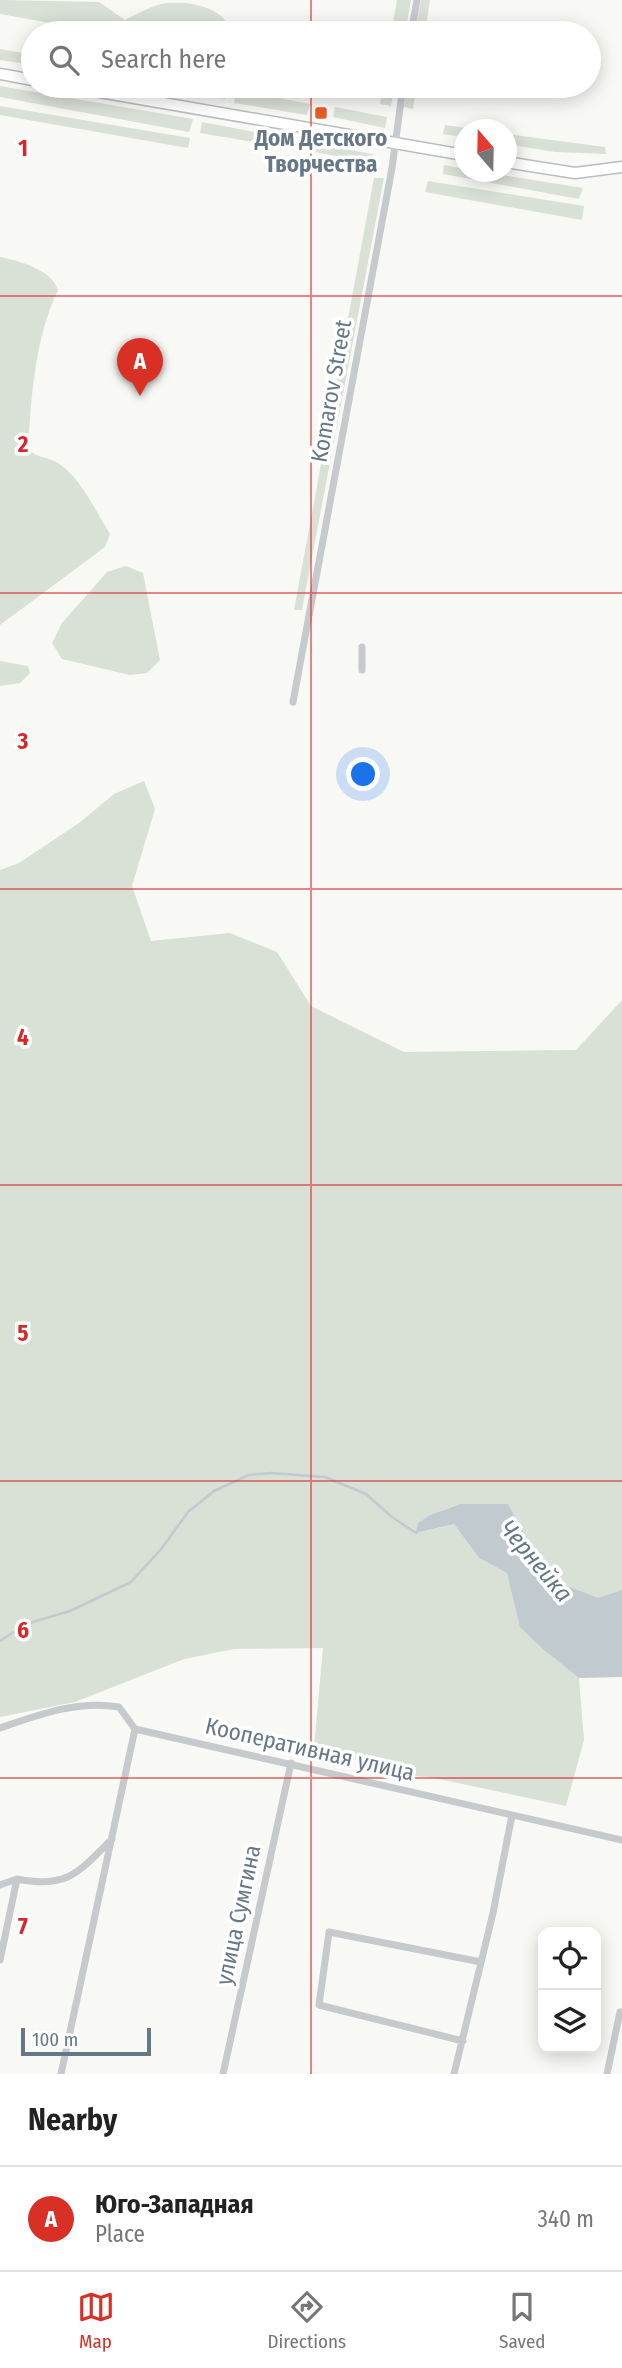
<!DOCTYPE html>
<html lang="en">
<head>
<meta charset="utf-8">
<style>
  :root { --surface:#fff; --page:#f2f2f2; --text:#222; --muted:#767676; --line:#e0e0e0; --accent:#d93025 }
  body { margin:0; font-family:"Fira Sans Condensed",sans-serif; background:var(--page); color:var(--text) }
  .controls { position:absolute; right:21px; bottom:21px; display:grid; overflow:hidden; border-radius:14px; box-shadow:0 4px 18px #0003 }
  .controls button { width:63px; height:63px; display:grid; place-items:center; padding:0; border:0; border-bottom:2px solid var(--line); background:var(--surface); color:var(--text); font:35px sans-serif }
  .compass { position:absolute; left:454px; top:119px; width:63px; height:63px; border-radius:50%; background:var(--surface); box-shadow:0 4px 18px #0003; rotate:340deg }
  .scale { position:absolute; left:21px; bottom:18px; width:130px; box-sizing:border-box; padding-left:7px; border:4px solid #678; border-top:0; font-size:19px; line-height:24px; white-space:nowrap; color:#678; -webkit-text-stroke:5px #fff; paint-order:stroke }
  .you { position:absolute; left:364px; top:775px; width:24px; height:24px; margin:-18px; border:5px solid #fff; border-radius:50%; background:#1a73e8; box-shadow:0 0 0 10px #1a73e833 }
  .badge { display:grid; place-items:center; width:46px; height:46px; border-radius:50%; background:var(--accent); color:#fff; font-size:23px; font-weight:700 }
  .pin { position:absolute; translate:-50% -58px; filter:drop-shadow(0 2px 4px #0008) }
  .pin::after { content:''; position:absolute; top:37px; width:24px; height:21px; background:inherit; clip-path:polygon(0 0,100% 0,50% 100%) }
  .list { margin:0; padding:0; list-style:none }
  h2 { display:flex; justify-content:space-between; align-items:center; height:91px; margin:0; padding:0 28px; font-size:30px }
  h2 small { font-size:23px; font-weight:400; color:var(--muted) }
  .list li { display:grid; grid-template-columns:46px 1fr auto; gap:21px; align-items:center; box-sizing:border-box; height:105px; padding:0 28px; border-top:2px solid var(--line) }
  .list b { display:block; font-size:26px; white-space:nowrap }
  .list p { margin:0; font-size:23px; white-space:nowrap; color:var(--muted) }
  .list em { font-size:23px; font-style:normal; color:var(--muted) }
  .icon { flex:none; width:38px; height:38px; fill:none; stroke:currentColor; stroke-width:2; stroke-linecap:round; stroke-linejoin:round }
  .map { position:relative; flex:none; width:622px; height:2074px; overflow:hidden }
  .search { position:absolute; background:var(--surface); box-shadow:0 4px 18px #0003; left:21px; right:21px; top:21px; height:77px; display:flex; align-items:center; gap:18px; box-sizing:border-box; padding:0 24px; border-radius:38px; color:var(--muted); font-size:26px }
  .sheet { height:196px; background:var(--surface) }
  nav { display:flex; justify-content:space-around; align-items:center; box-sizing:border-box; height:98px; border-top:2px solid var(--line); background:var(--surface); font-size:19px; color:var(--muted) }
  nav a { display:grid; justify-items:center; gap:4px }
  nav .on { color:var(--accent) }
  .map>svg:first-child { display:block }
  .green { fill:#d9e0d6 }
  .water { fill:#c0cacf }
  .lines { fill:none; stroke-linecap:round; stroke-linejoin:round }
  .stream { stroke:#c0cacf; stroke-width:2.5 }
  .secondary-casing { stroke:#b8bdc2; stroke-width:13 }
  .street { stroke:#c6cacd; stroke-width:7 }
  .secondary { stroke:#fff; stroke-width:10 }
  .grid { fill:none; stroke:#d62828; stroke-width:2; stroke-opacity:0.55 }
  .poi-dot { fill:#ea5c23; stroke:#fff; stroke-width:2.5 }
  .labels { text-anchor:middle; stroke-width:7; stroke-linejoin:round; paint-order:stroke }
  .poi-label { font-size:23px; font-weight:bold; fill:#678; stroke:#fff }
  .street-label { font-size:23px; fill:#678; stroke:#fff }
  .water-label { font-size:24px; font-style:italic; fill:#627883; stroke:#fff }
  .grid-label { font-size:23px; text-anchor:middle; font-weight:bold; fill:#d62828; stroke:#fff; stroke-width:7; stroke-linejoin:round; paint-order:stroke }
</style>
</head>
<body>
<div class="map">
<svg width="622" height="2074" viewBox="0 0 622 2074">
  <rect width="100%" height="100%" fill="#f8f8f5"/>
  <path class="green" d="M 0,0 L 99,2 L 125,20 C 137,14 154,4 167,3 C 192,1 224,7 233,33 L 106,33 L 0,14 Z
    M 397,0 L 411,0 L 405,33 L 391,33 Z
    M 421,0 L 430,0 L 425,33 L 415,33 Z
    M 0,49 L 33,55 L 33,65 L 0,60 Z
    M 0,86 L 193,119 L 189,132 L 0,97 Z
    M 150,86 L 212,86 L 226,88 L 225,99 Z
    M 383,86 L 395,86 L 391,106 L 380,104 Z
    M 407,86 L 416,86 L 413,109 L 404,107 Z
    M 236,90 L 310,104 L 307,115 L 234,103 Z
    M 0,106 L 190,138 L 188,148 L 0,115 Z
    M 335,107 L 387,117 L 385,128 L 333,117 Z
    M 202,122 L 372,154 L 379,163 L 200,133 Z
    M 445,125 L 475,129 L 464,130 L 464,137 L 443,134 Z
    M 507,134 L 605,147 L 606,154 L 555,152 L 507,144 Z
    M 444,165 L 464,169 L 464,172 L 483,172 L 583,188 L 579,199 L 443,174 Z
    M 374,178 L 384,178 L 302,610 L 294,610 Z
    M 428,181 L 584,206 L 582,220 L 425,192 Z
    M 0,257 C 20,261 51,269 58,290 C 35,338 31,397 28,450 C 38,458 48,457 58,463 C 81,478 96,512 110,534 L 105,547 L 0,625 Z
    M 126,566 L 143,573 L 160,660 L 147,673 L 130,675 L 62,659 L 52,643 L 62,623 L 107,572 Z
    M 0,661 L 28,666 L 30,673 L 20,683 L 0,686 Z
    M 144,781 L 155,809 L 132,886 L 151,941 L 230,933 L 277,952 L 311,1006 L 404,1052 L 576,1050 L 622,1000 L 622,1590 L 598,1599 L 566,1585 L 530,1543 L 508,1504 C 471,1504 450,1502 418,1523 L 417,1533 L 454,1524 L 479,1558 L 507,1573 L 513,1594 L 545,1651 L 579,1678 L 584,1740 L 566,1806 L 434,1778 L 401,1774 L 314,1747 L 323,1648 L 234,1649 L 184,1659 L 75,1702 L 0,1717 L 0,870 L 19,863 L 79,823 L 114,794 Z"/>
  <path class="water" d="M 461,1504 L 508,1504 L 530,1543 L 565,1585 L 598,1598 L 622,1590 L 622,1677 L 579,1678 L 545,1651 L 520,1627 L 507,1573 L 479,1558 L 454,1524 L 416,1533 L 418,1523 L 430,1515 Z"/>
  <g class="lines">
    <path class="stream" d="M 0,1641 L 26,1624 L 70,1611 L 131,1582 L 162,1548 L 188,1512 L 214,1491 L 249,1475 L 271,1473 L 325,1477 L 366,1494 L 392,1517 L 416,1533 L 418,1531"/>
    <defs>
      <path id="secondary" d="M 0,74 L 33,80
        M 65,86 L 464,155
        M 506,162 L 575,173 L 622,167"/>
    </defs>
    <use href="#secondary" class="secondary-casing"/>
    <path class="street" d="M 411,33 L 417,0
      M 362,670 L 362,647
      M 293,702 L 392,168 L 403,86
      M 0,1728 C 38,1715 77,1700 119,1707 L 135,1729 L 622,1840
      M 17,1879 C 67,1889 78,1873 112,1839
      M 0,1885 L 17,1879
      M 0,1960 L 17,1879
      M 463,2041 L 319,2005 L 329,1932 L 481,1962
      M 61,2074 L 135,1729
      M 223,2074 L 291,1763
      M 454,2074 L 493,1913 L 512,1815
      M 607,2074 L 620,2012"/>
    <use href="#secondary" class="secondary"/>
  </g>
  <path class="grid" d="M 311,0 L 311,33M 311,86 L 311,2074M 0,296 L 622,296M 0,593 L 622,593M 0,889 L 622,889M 0,1185 L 622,1185M 0,1481 L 622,1481M 0,1778 L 622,1778"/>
  <rect class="poi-dot" x="314" y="106" width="14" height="14" rx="3.5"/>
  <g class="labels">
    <g class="poi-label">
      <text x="321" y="146">Дом Детского<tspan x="321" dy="26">Творчества</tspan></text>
    </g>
    <g class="street-label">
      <text transform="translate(331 391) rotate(-80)" y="8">Komarov Street</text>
      <text transform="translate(310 1749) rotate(13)" y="8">Кооперативная улица</text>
      <text transform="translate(238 1915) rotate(-78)" y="8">улица Сумгина</text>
    </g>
    <g class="water-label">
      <text transform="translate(536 1561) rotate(50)" y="8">Чернейка</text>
    </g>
  </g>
  <g class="grid-label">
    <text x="23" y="156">1</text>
    <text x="23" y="452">2</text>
    <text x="23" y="749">3</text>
    <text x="23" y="1045">4</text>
    <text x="23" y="1341">5</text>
    <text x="23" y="1638">6</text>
    <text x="23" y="1934">7</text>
  </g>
</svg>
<div class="controls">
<button><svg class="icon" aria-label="locate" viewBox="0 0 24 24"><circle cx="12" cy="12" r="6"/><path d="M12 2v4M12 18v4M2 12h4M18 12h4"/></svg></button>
<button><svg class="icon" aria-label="layers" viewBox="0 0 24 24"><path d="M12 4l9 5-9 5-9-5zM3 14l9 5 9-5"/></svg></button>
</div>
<svg class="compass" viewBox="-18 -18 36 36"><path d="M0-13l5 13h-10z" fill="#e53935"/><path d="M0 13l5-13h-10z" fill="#767676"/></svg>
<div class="scale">100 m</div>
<div class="you"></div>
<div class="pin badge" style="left:140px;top:396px">A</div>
<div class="search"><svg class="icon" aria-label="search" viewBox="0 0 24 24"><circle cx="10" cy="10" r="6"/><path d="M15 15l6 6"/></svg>Search here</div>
</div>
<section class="sheet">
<h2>Nearby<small></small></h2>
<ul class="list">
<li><span class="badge">A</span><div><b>Юго-Западная</b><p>Place</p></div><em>340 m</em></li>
</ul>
</section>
<nav>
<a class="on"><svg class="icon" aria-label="map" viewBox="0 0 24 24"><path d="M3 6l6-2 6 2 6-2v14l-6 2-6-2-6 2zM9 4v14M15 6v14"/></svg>Map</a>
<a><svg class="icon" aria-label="directions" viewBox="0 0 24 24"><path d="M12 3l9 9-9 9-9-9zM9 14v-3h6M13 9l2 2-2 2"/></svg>Directions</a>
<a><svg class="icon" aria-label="saved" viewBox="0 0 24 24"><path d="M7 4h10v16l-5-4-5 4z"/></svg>Saved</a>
</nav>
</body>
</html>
